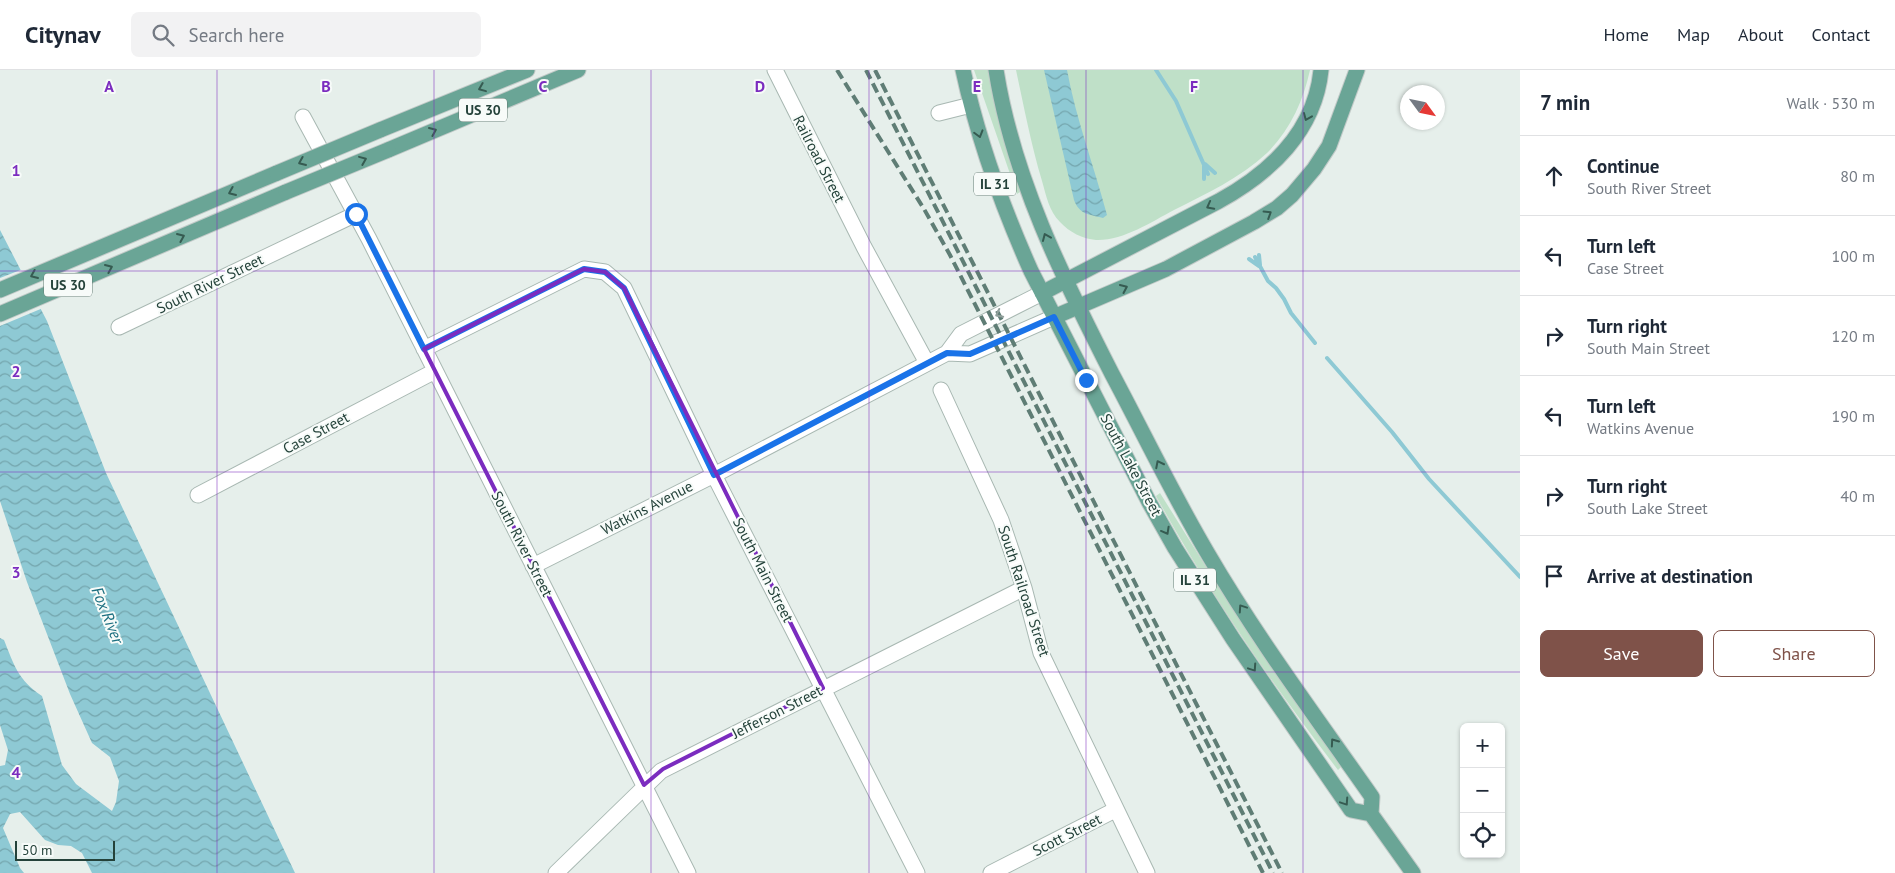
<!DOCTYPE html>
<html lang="en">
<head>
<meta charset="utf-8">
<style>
  :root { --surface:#fff; --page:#f2f2f3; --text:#1f2937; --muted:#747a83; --line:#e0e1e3; --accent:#7f5249 }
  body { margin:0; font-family:"PT Sans",sans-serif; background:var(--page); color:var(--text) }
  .controls { position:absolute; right:15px; bottom:15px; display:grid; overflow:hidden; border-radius:8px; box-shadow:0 1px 4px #0004 }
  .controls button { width:45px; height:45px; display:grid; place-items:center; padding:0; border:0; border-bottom:1px solid var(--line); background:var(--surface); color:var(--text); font:25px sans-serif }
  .compass { position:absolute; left:1400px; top:15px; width:45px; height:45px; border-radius:50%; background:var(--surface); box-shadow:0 1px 4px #0004; rotate:123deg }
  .scale { position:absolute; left:15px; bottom:12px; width:100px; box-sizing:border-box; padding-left:5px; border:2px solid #24423a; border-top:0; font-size:14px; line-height:18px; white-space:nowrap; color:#24423a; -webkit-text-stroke:4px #f7fbf9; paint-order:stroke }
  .stop { position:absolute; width:15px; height:15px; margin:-11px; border:4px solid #1a73e8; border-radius:50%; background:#fff }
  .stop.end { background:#1a73e8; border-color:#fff; box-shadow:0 1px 5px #0008 }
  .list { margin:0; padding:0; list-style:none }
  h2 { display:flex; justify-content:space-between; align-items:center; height:65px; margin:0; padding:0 20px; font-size:21px }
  h2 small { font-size:16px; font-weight:400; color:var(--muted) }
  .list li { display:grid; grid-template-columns:32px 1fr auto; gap:15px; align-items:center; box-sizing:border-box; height:80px; padding:0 20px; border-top:1px solid var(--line) }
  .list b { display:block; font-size:19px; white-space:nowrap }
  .list p { margin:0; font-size:16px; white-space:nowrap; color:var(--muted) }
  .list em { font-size:16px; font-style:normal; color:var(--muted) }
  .actions { display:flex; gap:10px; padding:15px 20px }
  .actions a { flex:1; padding:11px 0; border:1px solid var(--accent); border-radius:8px; text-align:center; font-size:18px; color:var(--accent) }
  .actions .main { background:var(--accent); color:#fff }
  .icon { flex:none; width:28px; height:28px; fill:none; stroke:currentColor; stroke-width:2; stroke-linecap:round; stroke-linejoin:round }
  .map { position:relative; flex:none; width:1520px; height:803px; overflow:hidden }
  header { display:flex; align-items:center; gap:30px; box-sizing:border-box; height:70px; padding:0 25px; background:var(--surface); border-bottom:1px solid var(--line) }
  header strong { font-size:24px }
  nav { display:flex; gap:28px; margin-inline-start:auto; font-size:18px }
  .search { width:350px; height:45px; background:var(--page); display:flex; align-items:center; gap:12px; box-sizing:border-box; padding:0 18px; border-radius:8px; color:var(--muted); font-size:19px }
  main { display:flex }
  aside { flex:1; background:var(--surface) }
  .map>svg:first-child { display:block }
  .grass { fill:#bfe0c8 }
  .water { fill:url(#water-waves) }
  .pier { fill:#e6efeb }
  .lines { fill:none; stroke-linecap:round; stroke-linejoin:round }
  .stream { stroke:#8ec9d4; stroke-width:4 }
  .street-casing { stroke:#a8b8b2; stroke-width:17 }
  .primary-casing { stroke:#c2cac8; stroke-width:17 }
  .street { stroke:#fff; stroke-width:15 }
  .primary { stroke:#6aa596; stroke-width:15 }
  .rail { stroke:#5f7d75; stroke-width:4; stroke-dasharray:10 5; stroke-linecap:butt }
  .primary-bridge-casing { stroke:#c2cac8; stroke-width:17; stroke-linecap:butt }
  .primary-bridge { stroke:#6aa596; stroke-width:15 }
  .oneway { stroke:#365b51 }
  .oneway2 { stroke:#92a09c }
  .route { stroke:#1a73e8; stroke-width:6 }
  .marked { fill:none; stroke:#7b2cbf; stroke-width:4; stroke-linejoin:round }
  .grid { fill:none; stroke:#7b2cbf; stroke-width:1; stroke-opacity:0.55 }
  .labels { text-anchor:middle; stroke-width:4; stroke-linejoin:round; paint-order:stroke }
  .shield { fill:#f7fbf9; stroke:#637a73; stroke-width:1 }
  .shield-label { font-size:14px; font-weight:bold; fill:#24423a }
  .street-label { font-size:15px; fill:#24423a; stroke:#f7fbf9 }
  .water-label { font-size:16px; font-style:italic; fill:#1c6f80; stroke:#f7fbf9 }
  .grid-label { font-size:16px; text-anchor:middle; font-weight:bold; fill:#7b2cbf; stroke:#f7fbf9; stroke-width:4; stroke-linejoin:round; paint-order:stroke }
</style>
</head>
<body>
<header>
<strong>Citynav</strong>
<div class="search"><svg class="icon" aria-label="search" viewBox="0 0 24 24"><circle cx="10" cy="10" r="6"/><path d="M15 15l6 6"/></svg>Search here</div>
<nav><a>Home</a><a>Map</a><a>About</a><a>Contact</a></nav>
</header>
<main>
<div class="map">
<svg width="1520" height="803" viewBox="0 0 1520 803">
  <defs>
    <pattern id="water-waves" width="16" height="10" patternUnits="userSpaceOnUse" patternTransform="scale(1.25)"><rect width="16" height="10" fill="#8ec9d4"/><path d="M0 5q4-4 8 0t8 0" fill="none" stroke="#74a5ad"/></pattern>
  </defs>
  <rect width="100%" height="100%" fill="#e6efeb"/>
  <path class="grass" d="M 974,0 L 988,0 L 998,46 L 1020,122 L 1017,124 Z
    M 1016,0 L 1310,0 C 1303,32 1290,60 1267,83 C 1240,108 1206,124 1174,140 C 1151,152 1123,171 1096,170 C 1083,169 1069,162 1060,152 C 1049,141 1046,125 1042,111 C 1031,74 1024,37 1016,0 Z
    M 1160,423 L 1228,532 L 1341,697 L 1338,700 C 1271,613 1209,522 1156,426 Z"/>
  <path class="water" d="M 1044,0 L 1067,0 C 1076,49 1094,96 1107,145 L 1103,148 C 1088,144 1080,145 1074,130 Z
    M 0,160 L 47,251 L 106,403 L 295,803 L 92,803 L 82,783 L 71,776 L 58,775 L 45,770 L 20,742 L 10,744 L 3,758 L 20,798 L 24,803 L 0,803 L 0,696 L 5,695 L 8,680 L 0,655 L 0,568 L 4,570 C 14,595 18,610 42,626 L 62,695 L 76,714 L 112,741 L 116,732 L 119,711 L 110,687 L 92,673 L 70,624 L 27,512 L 0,431 Z"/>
  <path class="pier" d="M 23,199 L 43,238 L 0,256 L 0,208 Z"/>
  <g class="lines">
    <path class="stream" d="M 1156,0 L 1176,31 L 1208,104
      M 1205,94 L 1215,103
      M 1204,96 L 1204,109
      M 1259,185 L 1260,195
      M 1255,187 L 1268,211 L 1276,218 L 1284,229 L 1291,243 L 1315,273
      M 1249,189 L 1259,196
      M 1327,288 L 1392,362 L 1429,409 L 1520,507"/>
    <defs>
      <path id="street" d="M 775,0 L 864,177 L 927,293
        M 939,43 L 971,35
        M 303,47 L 369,169 L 688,803
        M 119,257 L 356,144
        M 424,279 L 584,199 L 605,202 L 624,218 L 714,405 L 917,803
        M 947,283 L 970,284 L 1054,247
        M 941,320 L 1001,450 L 1024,518 L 1041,583 L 1147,803
        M 198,425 L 435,301
        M 533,496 L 714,405 L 947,283 L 961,264 L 1042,223
        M 556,803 L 661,701 L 1024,518
        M 991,803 L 1115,740"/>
      <path id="primary" d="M 963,0 C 978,70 1002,136 1031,201 L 1149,432 L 1175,478 L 1233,569 L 1351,740 L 1371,744
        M 996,0 C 1013,108 1063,208 1112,304 C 1144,364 1173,425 1208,484 C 1257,568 1316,647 1372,727 L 1371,744 L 1413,803
        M 380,60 L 527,0
        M 388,80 L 578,0
        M 0,220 L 277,103
        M 1042,223 L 1219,131 C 1270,103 1315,61 1321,0
        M 0,244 L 286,122
        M 1054,247 L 1166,199 L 1254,152 L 1277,138 L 1292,125 L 1314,99 L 1329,76 L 1357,0"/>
    </defs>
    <use href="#street" class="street-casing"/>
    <use href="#primary" class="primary-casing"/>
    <use href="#street" class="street"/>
    <use href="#primary" class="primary"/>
    <path class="rail" d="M 837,0 L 924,139 L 950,185 L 1263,803
      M 866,0 L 1273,803
      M 875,0 L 1282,803"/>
    <defs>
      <path id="primary-bridge" d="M 277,103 L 380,60
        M 286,122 L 388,80"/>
    </defs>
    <use href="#primary-bridge" class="primary-bridge-casing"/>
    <use href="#primary-bridge" class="primary-bridge"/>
  </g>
  <defs><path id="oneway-chevron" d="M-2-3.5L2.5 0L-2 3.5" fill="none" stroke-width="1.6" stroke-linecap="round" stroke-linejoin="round" transform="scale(1.25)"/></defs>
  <g class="oneway">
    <use href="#oneway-chevron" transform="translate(482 18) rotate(158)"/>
    <use href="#oneway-chevron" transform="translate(1307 47) rotate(113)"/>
    <use href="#oneway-chevron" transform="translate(433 61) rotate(-23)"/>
    <use href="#oneway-chevron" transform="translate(979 64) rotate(74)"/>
    <use href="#oneway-chevron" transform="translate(363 90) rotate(-22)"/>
    <use href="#oneway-chevron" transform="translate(302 92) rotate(157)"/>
    <use href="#oneway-chevron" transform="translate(232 122) rotate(157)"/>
    <use href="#oneway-chevron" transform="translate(1210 136) rotate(152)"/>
    <use href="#oneway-chevron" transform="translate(1268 144) rotate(-32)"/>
    <use href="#oneway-chevron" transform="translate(181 167) rotate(-23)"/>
    <use href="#oneway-chevron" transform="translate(1046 167) rotate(-113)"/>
    <use href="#oneway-chevron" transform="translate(109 198) rotate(-23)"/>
    <use href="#oneway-chevron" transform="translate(34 205) rotate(157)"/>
    <use href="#oneway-chevron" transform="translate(1124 218) rotate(-24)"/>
    <use href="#oneway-chevron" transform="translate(1159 394) rotate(-117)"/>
    <use href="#oneway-chevron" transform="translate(1166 461) rotate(61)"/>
    <use href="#oneway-chevron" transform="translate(1242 538) rotate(-124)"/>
    <use href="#oneway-chevron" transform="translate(1253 598) rotate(56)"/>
    <use href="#oneway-chevron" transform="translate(1334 672) rotate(-125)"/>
    <use href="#oneway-chevron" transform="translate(1345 732) rotate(56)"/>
  </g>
  <use class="oneway2" href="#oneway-chevron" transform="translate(999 244) rotate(153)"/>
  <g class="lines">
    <path class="route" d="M 356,144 L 424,279 L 584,199 L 605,202 L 624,218 L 714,405 L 947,283 L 970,284 L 1054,247 L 1086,310"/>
  </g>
  <path class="marked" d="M 584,199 L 605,202 L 624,218 L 823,618 L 663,699 L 644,715 L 424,279 Z"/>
  <path class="grid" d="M 217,0 L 217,803M 434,0 L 434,803M 651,0 L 651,803M 869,0 L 869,803M 1086,0 L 1086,803M 1303,0 L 1303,803M 0,201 L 1520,201M 0,402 L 1520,402M 0,602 L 1520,602"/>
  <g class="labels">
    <g class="shield">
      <rect x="459" y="28.5" width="48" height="23" rx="4"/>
      <rect x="974" y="102.5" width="42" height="23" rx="4"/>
      <rect x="44" y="203.5" width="48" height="23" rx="4"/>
      <rect x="1174" y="498.5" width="42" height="23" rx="4"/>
    </g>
    <g class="shield-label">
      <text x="483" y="45">US 30</text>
      <text x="995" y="119">IL 31</text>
      <text x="68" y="220">US 30</text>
      <text x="1195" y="515">IL 31</text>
    </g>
    <g class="street-label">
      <text transform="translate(819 89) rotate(63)" y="5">Railroad Street</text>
      <text transform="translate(210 214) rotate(-26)" y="5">South River Street</text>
      <text transform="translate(316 363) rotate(-28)" y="5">Case Street</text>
      <text transform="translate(1131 395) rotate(62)" y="5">South Lake Street</text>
      <text transform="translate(647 438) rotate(-27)" y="5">Watkins Avenue</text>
      <text transform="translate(522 474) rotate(63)" y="5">South River Street</text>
      <text transform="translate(763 500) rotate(63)" y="5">South Main Street</text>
      <text transform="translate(1024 521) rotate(72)" y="5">South Railroad Street</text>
      <text transform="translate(777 642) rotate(-27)" y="5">Jefferson Street</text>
      <text transform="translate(1067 765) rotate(-27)" y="5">Scott Street</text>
    </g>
    <g class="water-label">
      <text transform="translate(108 545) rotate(68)" y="6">Fox River</text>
    </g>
  </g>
  <g class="grid-label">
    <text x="109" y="22">A</text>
    <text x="326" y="22">B</text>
    <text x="543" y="22">C</text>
    <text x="760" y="22">D</text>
    <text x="977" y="22">E</text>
    <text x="1194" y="22">F</text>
    <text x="16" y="106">1</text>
    <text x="16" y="307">2</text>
    <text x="16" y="508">3</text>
    <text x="16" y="708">4</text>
  </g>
</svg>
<div class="controls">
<button>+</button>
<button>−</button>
<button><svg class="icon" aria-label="locate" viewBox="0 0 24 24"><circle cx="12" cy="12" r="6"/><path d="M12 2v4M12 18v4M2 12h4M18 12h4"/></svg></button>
</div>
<svg class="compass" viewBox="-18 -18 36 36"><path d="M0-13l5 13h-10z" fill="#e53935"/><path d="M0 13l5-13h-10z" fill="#747a83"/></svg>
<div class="scale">50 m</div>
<div class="stop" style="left:356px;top:144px"></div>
<div class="stop end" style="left:1086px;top:310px"></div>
</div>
<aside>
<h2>7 min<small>Walk · 530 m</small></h2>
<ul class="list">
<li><svg class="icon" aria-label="ahead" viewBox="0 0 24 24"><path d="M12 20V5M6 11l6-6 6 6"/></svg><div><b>Continue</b><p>South River Street</p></div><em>80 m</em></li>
<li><svg class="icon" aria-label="left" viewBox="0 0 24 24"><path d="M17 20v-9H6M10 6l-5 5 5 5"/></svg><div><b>Turn left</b><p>Case Street</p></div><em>100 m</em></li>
<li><svg class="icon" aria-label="right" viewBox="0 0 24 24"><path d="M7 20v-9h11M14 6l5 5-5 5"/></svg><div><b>Turn right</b><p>South Main Street</p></div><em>120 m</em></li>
<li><svg class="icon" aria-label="left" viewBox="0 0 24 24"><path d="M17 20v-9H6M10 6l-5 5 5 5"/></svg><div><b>Turn left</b><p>Watkins Avenue</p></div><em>190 m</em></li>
<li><svg class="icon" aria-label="right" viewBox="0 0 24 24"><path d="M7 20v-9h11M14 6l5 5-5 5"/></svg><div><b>Turn right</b><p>South Lake Street</p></div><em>40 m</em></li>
<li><svg class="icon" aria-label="arrive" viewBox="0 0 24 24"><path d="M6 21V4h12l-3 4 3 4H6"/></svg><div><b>Arrive at destination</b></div></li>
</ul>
<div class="actions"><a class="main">Save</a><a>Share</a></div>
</aside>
</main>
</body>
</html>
